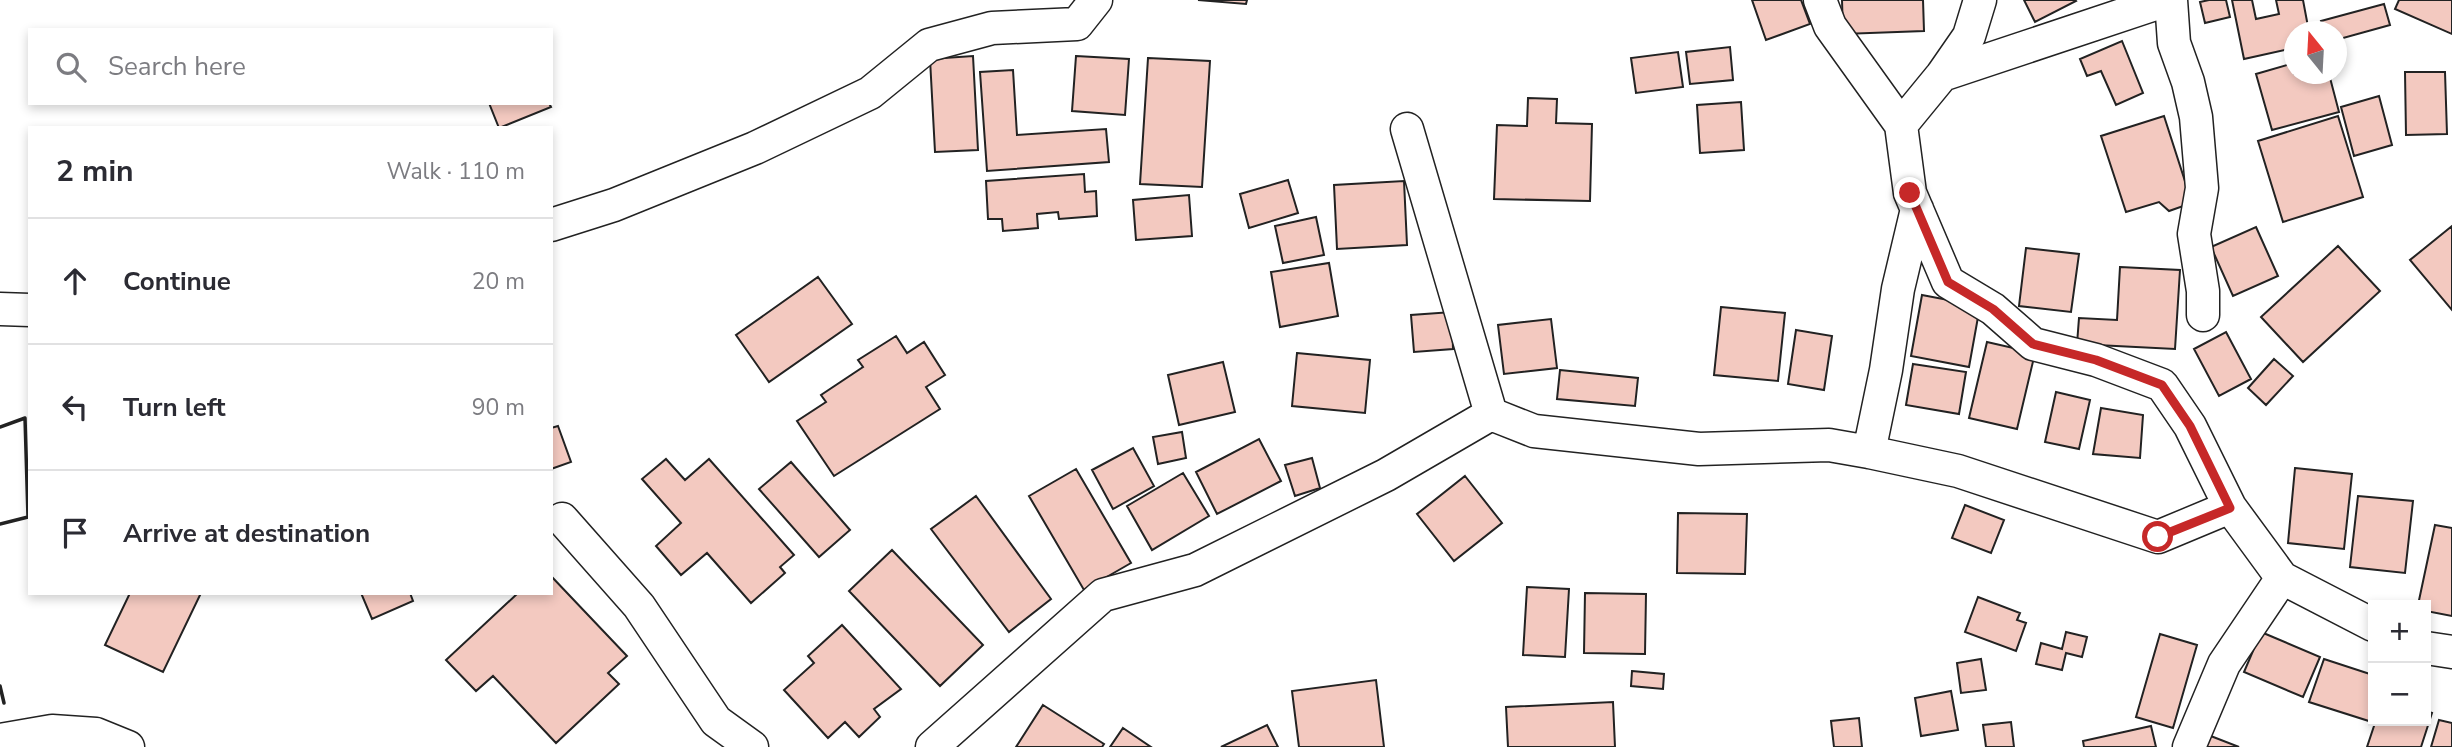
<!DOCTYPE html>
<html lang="en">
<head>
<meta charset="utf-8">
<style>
  :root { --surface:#fff; --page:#f7f7f7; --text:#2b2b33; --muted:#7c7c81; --line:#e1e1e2 }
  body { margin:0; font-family:"Nunito Sans",sans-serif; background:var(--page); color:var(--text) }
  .controls { position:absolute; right:21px; bottom:21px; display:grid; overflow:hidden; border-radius:0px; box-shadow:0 4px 10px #0003 }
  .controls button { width:63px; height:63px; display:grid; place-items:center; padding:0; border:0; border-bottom:2px solid var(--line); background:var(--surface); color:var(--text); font:35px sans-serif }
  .compass { position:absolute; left:2284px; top:21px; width:63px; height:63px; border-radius:50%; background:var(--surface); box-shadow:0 4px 10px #0003; rotate:342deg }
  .stop { position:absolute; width:21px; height:21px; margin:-16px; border:5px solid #c62828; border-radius:50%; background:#fff }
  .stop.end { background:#c62828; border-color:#fff; box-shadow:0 2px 7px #0008 }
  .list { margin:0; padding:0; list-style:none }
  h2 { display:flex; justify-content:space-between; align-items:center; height:91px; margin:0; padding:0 28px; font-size:30px }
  h2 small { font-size:23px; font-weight:400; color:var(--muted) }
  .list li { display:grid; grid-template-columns:46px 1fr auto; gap:21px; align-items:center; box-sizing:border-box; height:126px; padding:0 28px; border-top:2px solid var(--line) }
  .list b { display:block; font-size:26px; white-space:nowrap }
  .list em { font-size:23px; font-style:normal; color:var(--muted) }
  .icon { flex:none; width:38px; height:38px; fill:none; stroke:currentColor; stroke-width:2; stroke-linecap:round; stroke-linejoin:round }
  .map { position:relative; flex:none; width:2452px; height:747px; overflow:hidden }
  .search { position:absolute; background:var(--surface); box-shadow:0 4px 10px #0003; left:28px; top:28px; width:525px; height:77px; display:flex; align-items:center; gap:18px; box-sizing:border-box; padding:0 24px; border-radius:0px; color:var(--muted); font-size:26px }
  .panel { position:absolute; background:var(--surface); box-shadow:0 4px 10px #0003; left:28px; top:126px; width:525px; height:469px; border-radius:0px }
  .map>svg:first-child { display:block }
  .building { fill:#f3c9c0; stroke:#222; stroke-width:2 }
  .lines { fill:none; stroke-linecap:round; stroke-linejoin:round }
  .minor-casing { stroke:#222; stroke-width:35 }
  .minor { stroke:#fff; stroke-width:32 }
  .wall { stroke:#222; stroke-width:3.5 }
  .route { stroke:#c62828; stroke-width:9 }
</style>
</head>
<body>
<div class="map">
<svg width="2452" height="747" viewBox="0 0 2452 747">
  <rect width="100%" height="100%" fill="#fff"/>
  <path class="building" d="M 1198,0 L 1247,0 L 1246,4 Z
    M 1752,0 L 1801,0 L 1810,24 L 1766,40 Z
    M 1842,0 L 1923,0 L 1924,31 L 1843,34 Z
    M 2024,0 L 2075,0 L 2076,1 L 2035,22 Z
    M 2209,0 L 2226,0 L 2230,17 L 2205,23 L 2200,2 Z
    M 2232,0 L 2252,0 L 2256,19 L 2279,14 L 2276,0 L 2303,0 L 2309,32 L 2294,32 L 2294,48 L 2244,59 Z
    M 2399,0 L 2452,0 L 2452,34 L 2395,9 Z
    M 2384,4 L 2390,25 L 2336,40 L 2336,32 L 2324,32 L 2321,21 Z
    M 2122,41 L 2143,93 L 2116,105 L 2101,71 L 2087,76 L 2080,59 Z
    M 1730,47 L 1733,80 L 1690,84 L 1686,52 Z
    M 1678,52 L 1683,87 L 1636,93 L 1631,58 Z
    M 973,56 L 978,150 L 935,152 L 930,59 Z
    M 1076,56 L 1129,59 L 1125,115 L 1072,111 Z
    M 1148,58 L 1210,61 L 1202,187 L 1140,184 Z
    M 2294,63 L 2294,74 L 2329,74 L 2339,112 L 2272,130 L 2256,74 Z
    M 1013,70 L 1017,135 L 1106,129 L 1109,162 L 987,171 L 980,72 Z
    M 2405,72 L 2445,72 L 2447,134 L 2406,135 Z
    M 2379,96 L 2392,145 L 2354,156 L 2341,107 Z
    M 1528,98 L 1557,99 L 1556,123 L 1592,124 L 1590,201 L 1494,199 L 1497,125 L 1527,126 Z
    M 1741,102 L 1744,150 L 1700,153 L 1697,105 Z
    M 489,103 L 549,103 L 551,107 L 499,128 Z
    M 2164,116 L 2192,203 L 2169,211 L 2159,202 L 2126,212 L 2101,136 Z
    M 2338,116 L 2363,197 L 2283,222 L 2258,141 Z
    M 1084,174 L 1085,192 L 1096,191 L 1097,216 L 1059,219 L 1058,212 L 1037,214 L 1038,228 L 1003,231 L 1002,219 L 988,219 L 986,181 Z
    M 1288,180 L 1298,213 L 1249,228 L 1240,194 Z
    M 1404,181 L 1407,245 L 1337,249 L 1334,185 Z
    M 1189,195 L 1192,236 L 1136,240 L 1133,200 Z
    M 1316,217 L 1324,255 L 1283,263 L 1275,226 Z
    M 2452,226 L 2452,310 L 2410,260 Z
    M 2256,227 L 2278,276 L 2233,296 L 2211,247 Z
    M 2338,246 L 2380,291 L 2303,362 L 2261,317 Z
    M 2026,248 L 2079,254 L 2071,312 L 2019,306 Z
    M 1329,263 L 1338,316 L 1280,327 L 1271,272 Z
    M 2120,267 L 2180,270 L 2175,349 L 2077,344 L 2079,318 L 2117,320 Z
    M 818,277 L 852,324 L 769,382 L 736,335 Z
    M 1922,295 L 1980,306 L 1969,367 L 1911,356 Z
    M 1721,307 L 1785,313 L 1778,381 L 1714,375 Z
    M 1452,312 L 1453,349 L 1414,352 L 1411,315 Z
    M 1551,319 L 1557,368 L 1504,374 L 1498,325 Z
    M 1796,330 L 1832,336 L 1824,390 L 1788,384 Z
    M 2226,332 L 2251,379 L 2219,396 L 2194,349 Z
    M 896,336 L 907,353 L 924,342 L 945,375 L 926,387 L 940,409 L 834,476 L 797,421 L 826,402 L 821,395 L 863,367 L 858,360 Z
    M 1987,342 L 2035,353 L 2017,429 L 1969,418 Z
    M 1297,353 L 1370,360 L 1365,413 L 1292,406 Z
    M 2274,359 L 2293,376 L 2266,405 L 2248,388 Z
    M 1223,362 L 1235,412 L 1179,425 L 1168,375 Z
    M 1913,364 L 1966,372 L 1959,414 L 1906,405 Z
    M 1560,370 L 1638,378 L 1635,406 L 1557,399 Z
    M 2056,392 L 2090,400 L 2079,449 L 2045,442 Z
    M 2101,408 L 2143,415 L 2140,458 L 2093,454 Z
    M 558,426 L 571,462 L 551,469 L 551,428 Z
    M 1182,432 L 1186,458 L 1158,464 L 1153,437 Z
    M 1259,439 L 1281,481 L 1217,514 L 1196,472 Z
    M 1133,448 L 1154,486 L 1113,509 L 1092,470 Z
    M 1312,458 L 1320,488 L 1295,496 L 1285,465 Z
    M 666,459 L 685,480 L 709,459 L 794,555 L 780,567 L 785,573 L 751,603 L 707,553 L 681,575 L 656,546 L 681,523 L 642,479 Z
    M 791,462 L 850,530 L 819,557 L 759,489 Z
    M 2295,468 L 2352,474 L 2344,549 L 2288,543 Z
    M 1076,469 L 1131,563 L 1084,590 L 1029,496 Z
    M 1183,473 L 1209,516 L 1152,550 L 1127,506 Z
    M 1465,476 L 1502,523 L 1454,561 L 1417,514 Z
    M 976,496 L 1051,599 L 1009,632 L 931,529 Z
    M 2358,496 L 2413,501 L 2405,573 L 2350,567 Z
    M 1965,505 L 2004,520 L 1991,553 L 1952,538 Z
    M 1678,513 L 1747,514 L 1745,574 L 1677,573 Z
    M 2435,525 L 2452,528 L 2452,616 L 2426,611 L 2426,605 L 2418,605 Z
    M 892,550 L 983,645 L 940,686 L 849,591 Z
    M 551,576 L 627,656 L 608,673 L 619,684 L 556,743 L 493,676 L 476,691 L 446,660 L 518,593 L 551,593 Z
    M 1527,587 L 1569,589 L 1565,657 L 1523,655 Z
    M 130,593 L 201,593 L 163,672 L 105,645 Z
    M 361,593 L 410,593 L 413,601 L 372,619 Z
    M 1585,593 L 1646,594 L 1645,654 L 1584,653 Z
    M 1978,597 L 2020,613 L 2017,620 L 2026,623 L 2016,651 L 1965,632 Z
    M 842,625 L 901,689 L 874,709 L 880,717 L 859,737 L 845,722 L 828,738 L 784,690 L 814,663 L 808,656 Z
    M 2066,632 L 2087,637 L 2082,657 L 2066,653 L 2062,670 L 2036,664 L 2041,643 L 2062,649 Z
    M 2261,632 L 2320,657 L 2303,697 L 2244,672 Z
    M 2160,634 L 2197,645 L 2173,728 L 2136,717 Z
    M 1981,659 L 1986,690 L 1961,693 L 1957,663 Z
    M 2324,659 L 2373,675 L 2373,721 L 2426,721 L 2426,711 L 2432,713 L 2421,747 L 2367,747 L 2375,723 L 2309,702 Z
    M 1632,671 L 1664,674 L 1663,689 L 1631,686 Z
    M 1376,680 L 1384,747 L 1299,747 L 1292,691 Z
    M 1951,691 L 1958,730 L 1921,736 L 1915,698 Z
    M 1613,702 L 1615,747 L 1508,747 L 1506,707 Z
    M 1043,705 L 1104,744 L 1102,747 L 1016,747 Z
    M 1859,718 L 1862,747 L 1834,747 L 1831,721 Z
    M 2439,720 L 2452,723 L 2452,747 L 2431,747 Z
    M 2011,722 L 2014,747 L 1986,747 L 1983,725 Z
    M 1267,725 L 1278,747 L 1221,747 Z
    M 2151,726 L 2156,747 L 2084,747 L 2083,741 Z
    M 1123,728 L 1151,747 L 1110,747 Z
    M 2203,733 L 2239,747 L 2197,747 Z"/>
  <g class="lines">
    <defs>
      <path id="minor" d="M 1820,0 L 1830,26 L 1901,125 L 1910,193 L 1948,282 L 1993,309 L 2033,344 L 2096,360 L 2162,385 L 2190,426 L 2230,507 L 2282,578 L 2373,625
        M 2171,0 L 2174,43 L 2188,82 L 2196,117 L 2202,188 L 2194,234 L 2203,291 L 2203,315
        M 1942,75 L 2167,0
        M 1901,125 L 1942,75 L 1969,36 L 1980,0
        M 1407,129 L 1491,414
        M 551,225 L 614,205 L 755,148 L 870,93 L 929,45 L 992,28 L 1077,24 L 1096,0
        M 0,309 L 30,310
        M 1869,452 L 1886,370 L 1898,289 L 1917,209
        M 562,519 L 639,606 L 716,721 L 752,747
        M 2426,648 L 2452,652
        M 0,740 L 52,731 L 96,734 L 128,747
        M 932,747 L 1103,595 L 1195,570 L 1386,475 L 1491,414 L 1534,431 L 1699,449 L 1829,445 L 1869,452 L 1958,471 L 2158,537 L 2230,507
        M 2189,747 L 2224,664 L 2282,578"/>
    </defs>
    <use href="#minor" class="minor-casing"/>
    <use href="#minor" class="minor"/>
    <path class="wall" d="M 0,427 L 25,418 L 28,517 L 0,524
      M 0,686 L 4,703"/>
  </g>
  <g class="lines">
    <path class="route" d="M 1910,193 L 1948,282 L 1993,309 L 2033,344 L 2096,360 L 2162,385 L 2190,426 L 2230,508 L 2158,537"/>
  </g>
</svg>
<div class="controls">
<button>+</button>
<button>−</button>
</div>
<svg class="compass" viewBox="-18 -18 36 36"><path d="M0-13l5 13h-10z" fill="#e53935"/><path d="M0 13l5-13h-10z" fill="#7c7c81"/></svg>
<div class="stop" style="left:2158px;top:537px"></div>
<div class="stop end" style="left:1910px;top:193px"></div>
<div class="search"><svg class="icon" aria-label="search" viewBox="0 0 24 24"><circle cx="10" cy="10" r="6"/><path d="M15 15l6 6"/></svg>Search here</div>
<section class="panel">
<h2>2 min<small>Walk · 110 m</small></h2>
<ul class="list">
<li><svg class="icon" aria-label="ahead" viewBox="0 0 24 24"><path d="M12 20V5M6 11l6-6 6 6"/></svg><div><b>Continue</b></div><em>20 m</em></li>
<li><svg class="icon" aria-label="left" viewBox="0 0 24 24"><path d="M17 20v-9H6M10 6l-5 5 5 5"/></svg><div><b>Turn left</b></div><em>90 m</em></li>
<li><svg class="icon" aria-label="arrive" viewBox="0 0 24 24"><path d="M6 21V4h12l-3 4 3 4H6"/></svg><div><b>Arrive at destination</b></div></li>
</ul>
</section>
</div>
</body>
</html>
